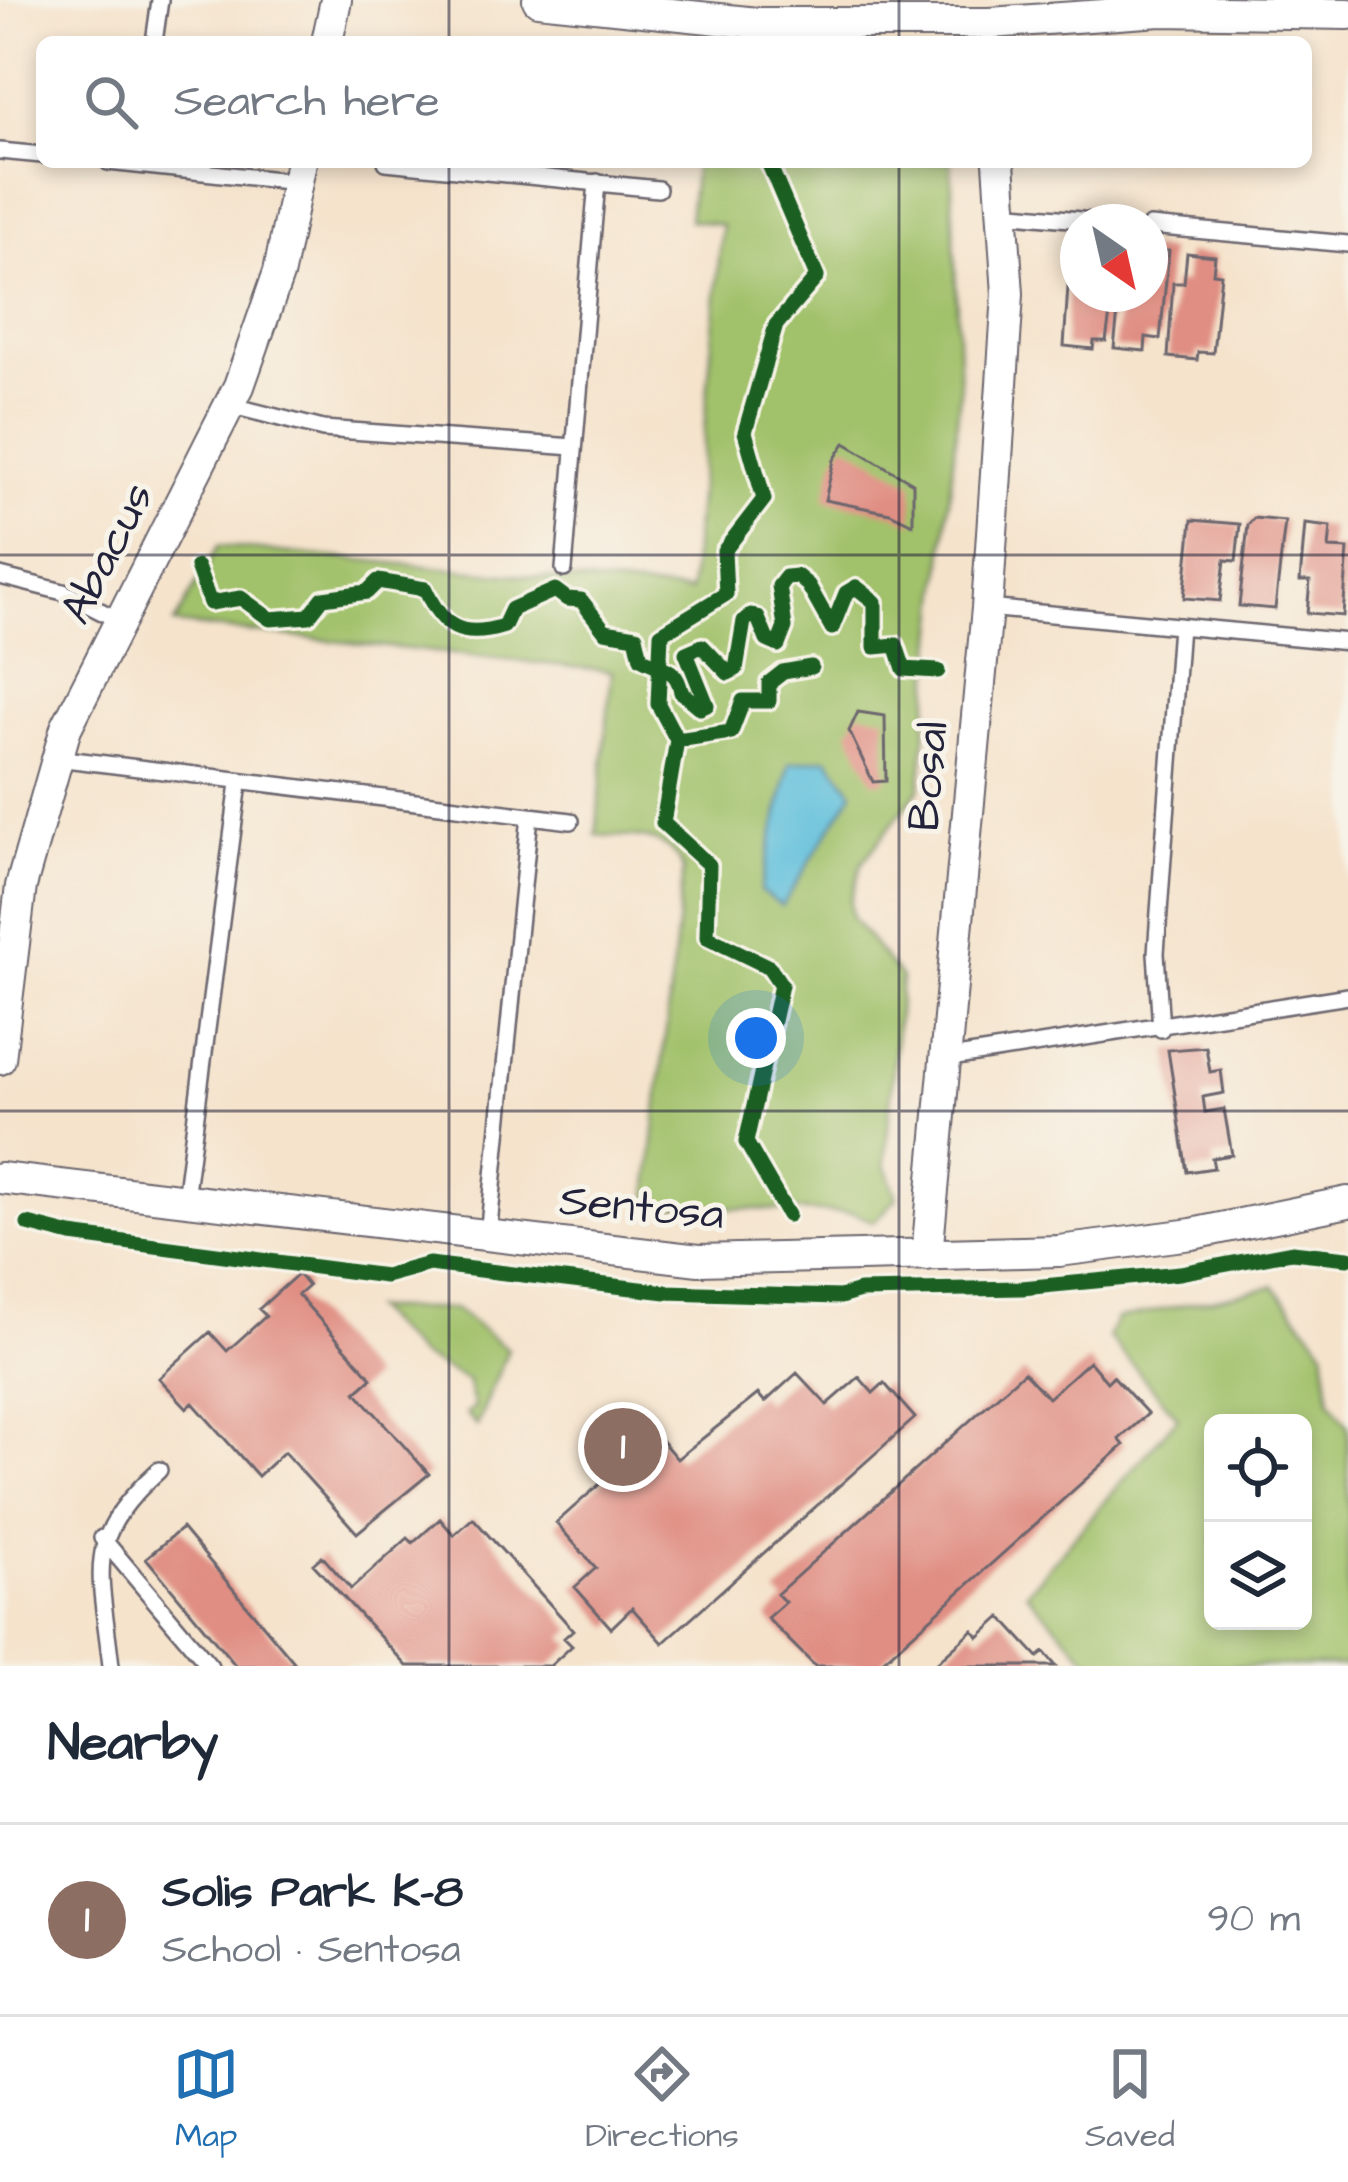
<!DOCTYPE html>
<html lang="en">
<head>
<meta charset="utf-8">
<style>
  :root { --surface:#fff; --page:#f2f2f3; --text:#1f2937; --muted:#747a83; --line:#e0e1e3; --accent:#1f6fb2 }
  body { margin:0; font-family:"Architects Daughter",sans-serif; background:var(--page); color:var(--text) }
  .controls { position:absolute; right:36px; bottom:36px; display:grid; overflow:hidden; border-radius:18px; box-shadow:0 6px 18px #0003 }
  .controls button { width:108px; height:108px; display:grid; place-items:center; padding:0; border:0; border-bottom:3px solid var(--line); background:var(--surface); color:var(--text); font:60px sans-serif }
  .compass { position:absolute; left:1060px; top:204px; width:108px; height:108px; border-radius:50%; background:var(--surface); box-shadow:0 6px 18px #0003; rotate:146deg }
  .you { position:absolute; left:756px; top:1038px; width:42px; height:42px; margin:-30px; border:9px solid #fff; border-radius:50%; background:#1a73e8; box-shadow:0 0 0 18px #1a73e833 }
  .badge { display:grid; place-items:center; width:78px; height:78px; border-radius:50%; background:var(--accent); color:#fff; font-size:39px; font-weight:700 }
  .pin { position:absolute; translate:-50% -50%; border:6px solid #fff; box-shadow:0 3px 12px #0006 }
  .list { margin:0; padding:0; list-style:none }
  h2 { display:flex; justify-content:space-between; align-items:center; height:156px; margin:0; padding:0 48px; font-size:51px }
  h2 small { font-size:39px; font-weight:400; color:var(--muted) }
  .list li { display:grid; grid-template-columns:78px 1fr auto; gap:36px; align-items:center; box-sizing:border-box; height:192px; padding:0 48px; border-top:3px solid var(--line) }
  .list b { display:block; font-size:45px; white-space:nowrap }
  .list p { margin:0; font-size:39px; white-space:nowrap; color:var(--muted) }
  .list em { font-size:39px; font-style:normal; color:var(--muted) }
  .icon { flex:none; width:66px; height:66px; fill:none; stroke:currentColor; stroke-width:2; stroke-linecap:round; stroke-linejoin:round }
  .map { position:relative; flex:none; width:1348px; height:1666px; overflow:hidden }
  .search { position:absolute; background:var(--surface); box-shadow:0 6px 18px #0003; left:36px; right:36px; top:36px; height:132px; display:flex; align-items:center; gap:30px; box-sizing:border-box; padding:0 42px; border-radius:18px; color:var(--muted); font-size:45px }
  .sheet { height:348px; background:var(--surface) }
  nav { display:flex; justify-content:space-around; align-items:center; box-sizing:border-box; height:168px; border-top:3px solid var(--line); background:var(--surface); font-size:33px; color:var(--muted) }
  nav a { display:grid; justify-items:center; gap:6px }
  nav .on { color:var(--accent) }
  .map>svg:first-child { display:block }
  .green { fill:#a1c16a; stroke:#627252; stroke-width:3; fill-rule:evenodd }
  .water { fill:#5ebfdc; stroke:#40708c; stroke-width:3 }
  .building { fill:#e08e83 }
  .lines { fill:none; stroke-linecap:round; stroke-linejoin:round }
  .lane-casing { stroke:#6c666e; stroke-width:20 }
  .street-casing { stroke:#6c666e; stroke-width:34 }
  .lane { stroke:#fff; stroke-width:15 }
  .street { stroke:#fff; stroke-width:30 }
  .cycleway-casing { stroke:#f7f3e8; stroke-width:22 }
  .cycleway { stroke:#1b5e20; stroke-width:15 }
  .grid { fill:none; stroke:#22223b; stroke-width:3; stroke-opacity:0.55 }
  .labels { text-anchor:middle; stroke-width:10; stroke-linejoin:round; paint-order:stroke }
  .street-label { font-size:45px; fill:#22223b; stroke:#f7f3e8 }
</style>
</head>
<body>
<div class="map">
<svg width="1348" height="1666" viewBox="0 0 1348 1666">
  <rect width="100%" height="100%" fill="#f7f3e8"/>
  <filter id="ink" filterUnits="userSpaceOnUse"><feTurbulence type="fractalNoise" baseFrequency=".00833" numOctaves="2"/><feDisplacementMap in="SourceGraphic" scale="24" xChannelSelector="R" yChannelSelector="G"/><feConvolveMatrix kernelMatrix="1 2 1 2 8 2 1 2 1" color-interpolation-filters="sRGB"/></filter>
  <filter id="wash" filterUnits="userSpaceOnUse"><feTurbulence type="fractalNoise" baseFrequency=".004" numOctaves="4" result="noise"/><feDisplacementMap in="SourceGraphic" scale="48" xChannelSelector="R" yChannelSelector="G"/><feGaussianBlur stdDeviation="2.7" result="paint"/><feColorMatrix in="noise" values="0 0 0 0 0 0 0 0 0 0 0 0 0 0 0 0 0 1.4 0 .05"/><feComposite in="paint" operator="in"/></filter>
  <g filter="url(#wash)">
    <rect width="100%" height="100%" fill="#f5e3cc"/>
    <path class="green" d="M 695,162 L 951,162 L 960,391 L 920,788 L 862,863 L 850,902 L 852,918 L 901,978 L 885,1163 L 897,1198 L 874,1222 L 854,1213 L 647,1205 L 683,870 C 668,831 633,838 596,835 L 612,671 L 174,624 L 218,546 L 690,592 L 722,225 L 689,220 Z
      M 1274,1286 L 1324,1348 L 1330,1400 L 1348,1426 L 1348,1666 L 1095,1666 L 1026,1593 L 1178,1417 L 1108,1337 L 1117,1319 ZM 1213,1423 L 1303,1423 L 1303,1621 L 1213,1621 Z
      M 372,1309 L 454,1309 L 508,1349 L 477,1426 L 466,1414 L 474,1408 L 467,1380 L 418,1355 Z"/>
    <path class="water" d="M 828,758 L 853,792 L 782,906 L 760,891 L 790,763 Z"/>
    <g id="blocks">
      <path class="building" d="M 1150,249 L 1169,251 L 1160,339 L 1146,337 L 1145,351 L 1114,348 L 1120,294 L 1150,294 Z
        M 1187,253 L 1215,256 L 1213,273 L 1221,274 L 1213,353 L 1198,352 L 1197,360 L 1168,357 L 1173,283 L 1184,283 Z
        M 1069,272 L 1078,273 L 1078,294 L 1113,294 L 1106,341 L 1094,341 L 1093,349 L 1064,346 Z
        M 845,443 L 913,483 L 913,524 L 890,513 L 825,500 L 834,460 Z
        M 1254,518 L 1285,521 L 1275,609 L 1239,606 L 1248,525 Z
        M 1192,520 L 1240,524 L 1236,561 L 1225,560 L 1220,601 L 1184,598 Z
        M 1305,524 L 1331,527 L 1329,548 L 1348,549 L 1343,616 L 1307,613 L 1310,581 L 1300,581 Z
        M 858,712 L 885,716 L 886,781 L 873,782 L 849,731 Z
        M 1206,1047 L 1210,1072 L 1221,1070 L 1224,1093 L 1203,1097 L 1205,1112 L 1224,1109 L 1232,1155 L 1212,1158 L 1214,1168 L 1187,1172 L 1168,1050 Z
        M 298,1274 L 308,1286 L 298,1295 L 372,1378 L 356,1392 L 429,1474 L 357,1533 L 284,1452 L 258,1476 L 193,1403 L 187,1408 L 159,1378 L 210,1332 L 227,1351 L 266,1316 L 259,1309 Z
        M 1089,1361 L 1107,1382 L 1113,1376 L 1148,1414 L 1119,1439 L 1124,1445 L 877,1666 L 815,1666 L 767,1618 L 785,1602 L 777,1594 L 1024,1372 L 1048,1398 Z
        M 797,1373 L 827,1405 L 859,1377 L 873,1393 L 884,1383 L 915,1418 L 663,1643 L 632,1608 L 611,1628 L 575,1587 L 596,1568 L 556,1523 L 656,1434 L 677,1459 L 758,1394 L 765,1402 Z
        M 473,1518 L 573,1630 L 564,1638 L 572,1646 L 550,1666 L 407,1666 L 313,1564 L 322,1556 L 351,1589 L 408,1538 L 413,1543 L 440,1519 L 454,1535 Z
        M 182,1528 L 294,1662 L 288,1666 L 236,1666 L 146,1558 Z
        M 1001,1617 L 1038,1657 L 1044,1652 L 1056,1666 L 933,1666 L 973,1630 L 979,1637 Z"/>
    </g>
  </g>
  <g filter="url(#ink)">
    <use href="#blocks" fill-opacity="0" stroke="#6c666e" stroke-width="3"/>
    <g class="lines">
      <defs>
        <path id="lane" d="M 154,42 L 160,0
          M 0,151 L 42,155
          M 108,162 L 297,182
          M 386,162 L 658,189
          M 1002,213 L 1103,222
          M 1150,226 L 1348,244
          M 229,405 L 323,429 L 574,447
          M 564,569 L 597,182
          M 0,576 L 63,592 L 120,621
          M 987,608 L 1348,642
          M 57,758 L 571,821
          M 1161,1029 L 1156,953 L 1180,626
          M 944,1059 L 1348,996
          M 185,1199 L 239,783
          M 488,1236 L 530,816
          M 102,1538 L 210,1666
          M 111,1666 C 101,1570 81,1541 159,1470"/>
        <path id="street" d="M 538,0 L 757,23 L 990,23 L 1161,11 L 1348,14
          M 327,42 L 336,0
          M 0,1059 L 21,886 L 66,728 L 239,386 L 279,272 L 301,162
          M 0,1178 L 699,1260 L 1059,1251 L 1192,1234 L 1348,1202
          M 927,1255 L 987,608 L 1008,294 L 999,162"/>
      </defs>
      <use href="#lane" class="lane-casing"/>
      <use href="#street" class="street-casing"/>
      <use href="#lane" class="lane"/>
      <use href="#street" class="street"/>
      <defs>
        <path id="cycleway" d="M 768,162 L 817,277 L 776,325 L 745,432 L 764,499 L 724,551 L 726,594 L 661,634 L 658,704 L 677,740 L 663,823 L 709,865 L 707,937 L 769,967 L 781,985 L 746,1142 L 788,1215
          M 197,567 L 210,603 L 241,598 L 270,619 L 309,616 L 323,598 L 367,592 L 378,581 L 425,589 C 442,627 461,640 504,626 L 512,609 L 555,590 L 567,599 L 581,600 L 605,631 L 636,636 L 641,658 C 661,670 677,666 681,692 L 700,708 L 707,705 L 686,653 L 702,646 L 728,673 L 736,669 L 744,621 L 751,615 L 758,618 L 767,640 L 778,645 L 785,627 L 779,586 L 786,577 L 797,576 L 808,585 L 832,628 L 846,593 L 856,587 L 875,602 L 875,647 L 896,645 L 904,669 L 938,671
          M 677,740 L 731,732 L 743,701 L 769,701 L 769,683 L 783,672 L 811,667
          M 28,1224 L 71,1235 L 385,1276 L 429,1264 L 666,1292 L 840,1297 L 860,1291 L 1022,1288 L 1180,1273 L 1292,1252 L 1348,1258"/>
      </defs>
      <use href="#cycleway" class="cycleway-casing"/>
      <use href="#cycleway" class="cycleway"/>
    </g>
  </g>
  <path class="grid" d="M 449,0 L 449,42M 899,0 L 899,42M 449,162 L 449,1666M 899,162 L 899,1666M 0,555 L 1348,555M 0,1111 L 1348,1111"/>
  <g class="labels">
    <g class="street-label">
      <text transform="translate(105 552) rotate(-63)" y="16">Abacus</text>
      <text transform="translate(926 776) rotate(-85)" y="16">Bosal</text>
      <text transform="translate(642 1205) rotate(5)" y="16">Sentosa</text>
    </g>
  </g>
</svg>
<div class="controls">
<button><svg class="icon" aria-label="locate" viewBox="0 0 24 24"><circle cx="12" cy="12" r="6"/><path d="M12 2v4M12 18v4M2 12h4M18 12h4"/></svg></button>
<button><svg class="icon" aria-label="layers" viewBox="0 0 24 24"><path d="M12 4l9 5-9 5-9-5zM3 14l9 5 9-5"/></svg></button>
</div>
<svg class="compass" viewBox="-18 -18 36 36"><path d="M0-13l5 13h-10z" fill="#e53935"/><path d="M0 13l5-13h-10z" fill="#747a83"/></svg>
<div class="you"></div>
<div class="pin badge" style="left:623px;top:1447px;background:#8d6e63">1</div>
<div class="search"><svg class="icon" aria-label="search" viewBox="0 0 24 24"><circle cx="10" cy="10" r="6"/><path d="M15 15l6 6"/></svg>Search here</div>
</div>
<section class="sheet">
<h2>Nearby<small></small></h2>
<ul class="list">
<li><span class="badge" style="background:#8d6e63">1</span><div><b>Solis Park K-8</b><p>School · Sentosa</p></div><em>90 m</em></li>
</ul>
</section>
<nav>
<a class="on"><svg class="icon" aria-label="map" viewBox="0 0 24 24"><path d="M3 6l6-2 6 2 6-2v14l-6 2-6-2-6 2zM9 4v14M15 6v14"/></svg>Map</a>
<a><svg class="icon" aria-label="directions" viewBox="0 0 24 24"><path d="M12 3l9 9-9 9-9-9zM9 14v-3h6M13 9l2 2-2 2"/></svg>Directions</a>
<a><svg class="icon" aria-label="saved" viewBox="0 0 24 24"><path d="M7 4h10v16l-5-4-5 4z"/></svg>Saved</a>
</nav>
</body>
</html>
